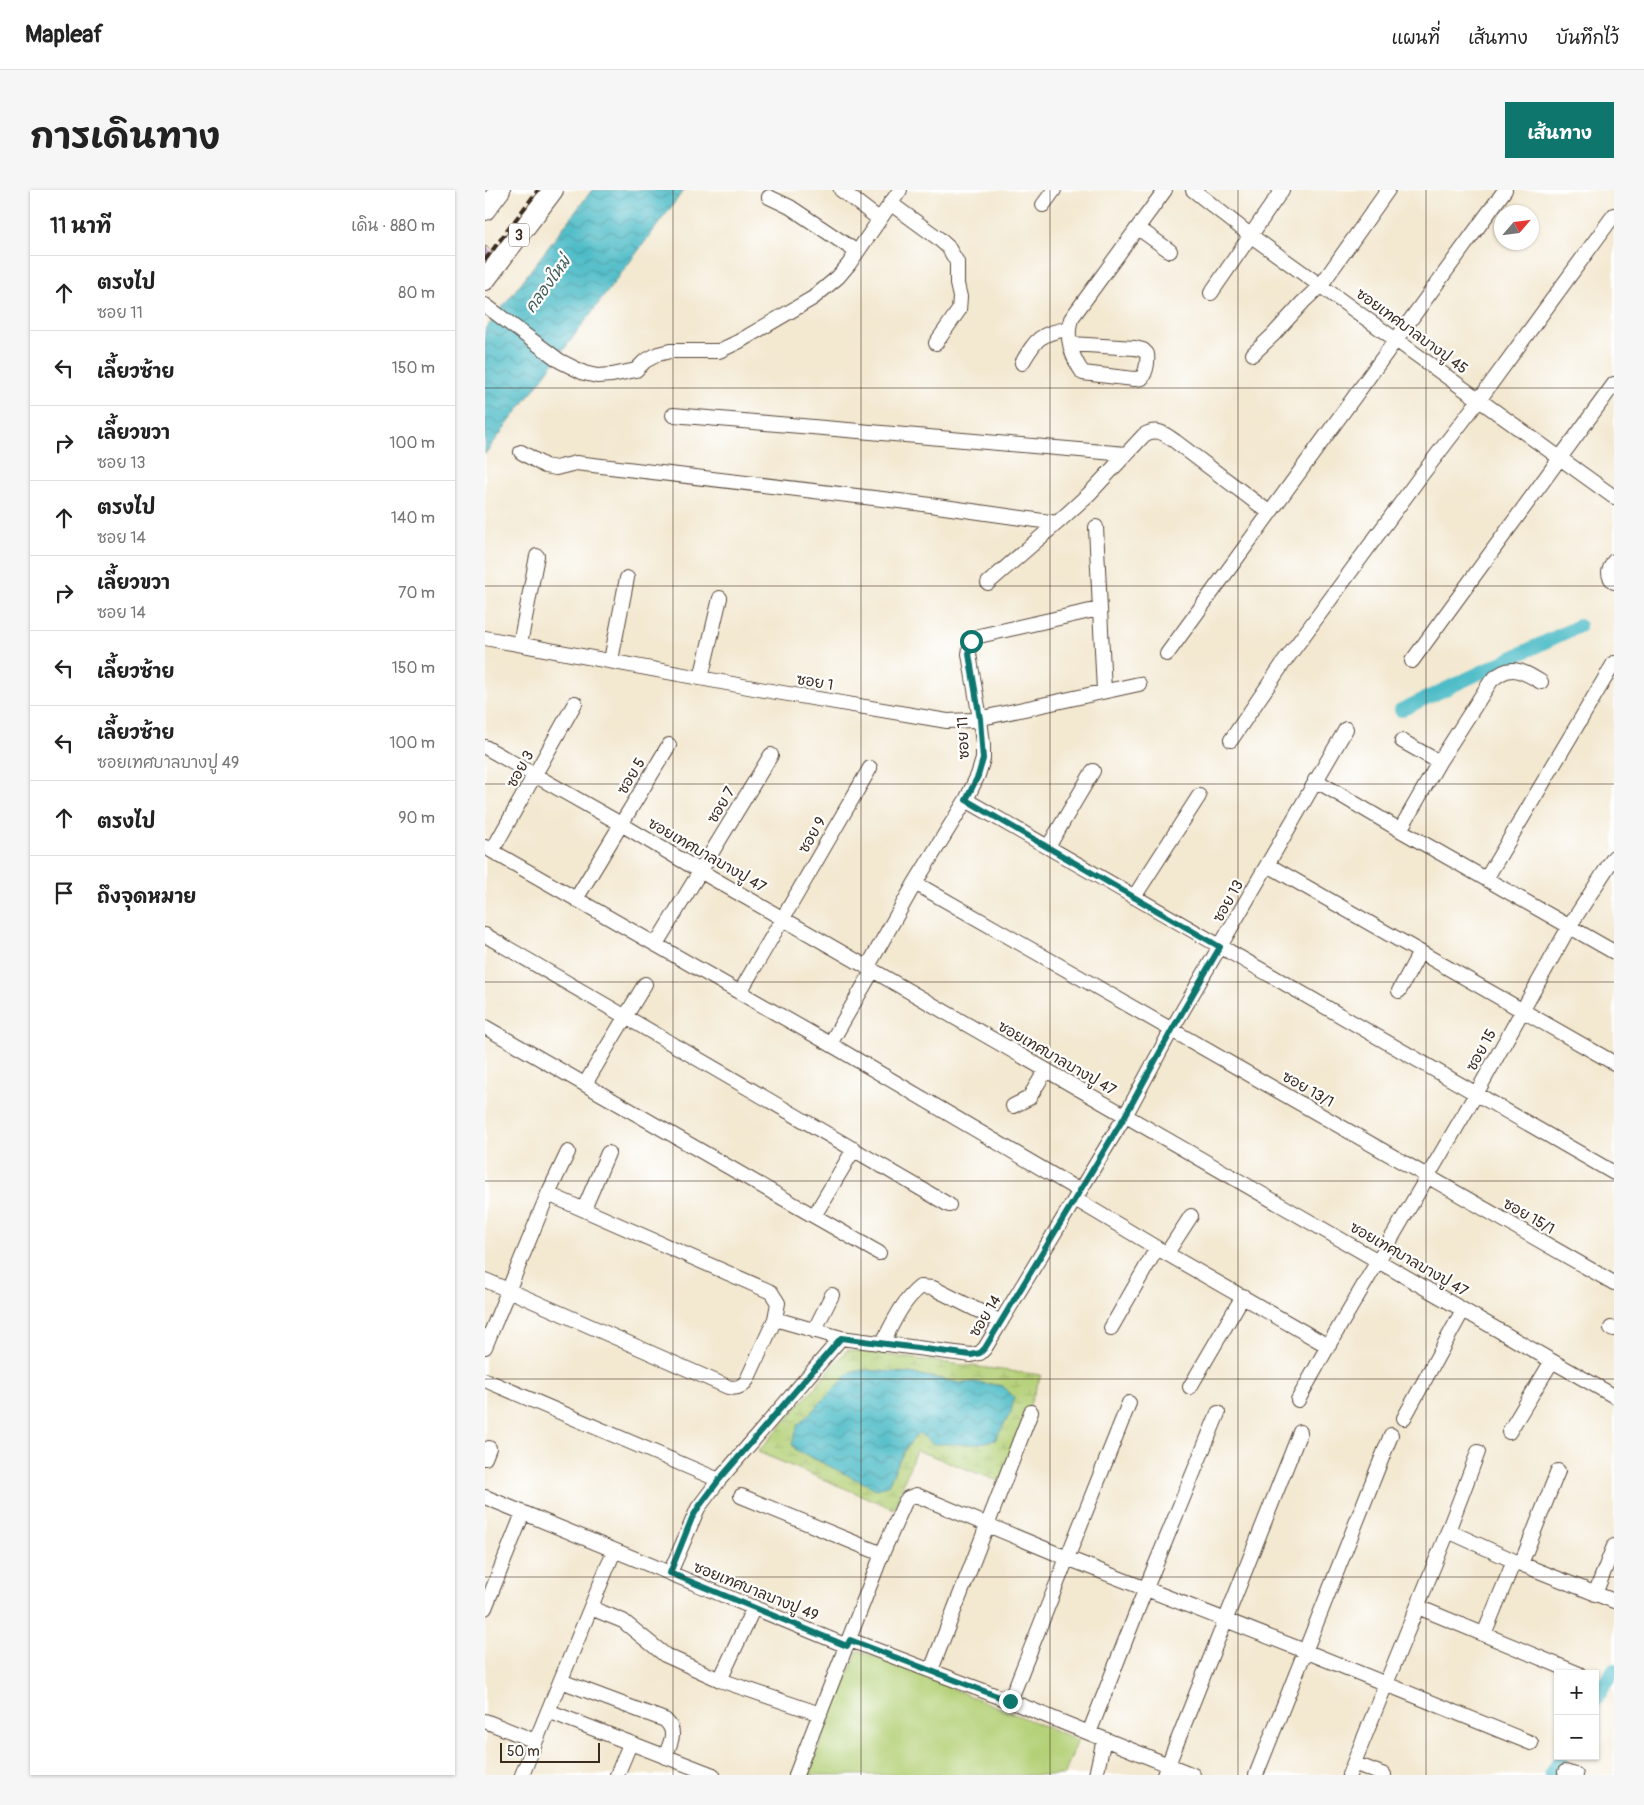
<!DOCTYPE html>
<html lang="th">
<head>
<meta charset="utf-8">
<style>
  :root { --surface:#fff; --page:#f6f6f6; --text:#222; --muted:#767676; --line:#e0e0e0; --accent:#0f766e }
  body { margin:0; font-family:Pangolin,"Playpen Sans Thai",sans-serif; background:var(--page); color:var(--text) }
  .controls { position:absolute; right:15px; bottom:15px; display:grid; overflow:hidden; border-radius:0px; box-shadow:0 1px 4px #0004 }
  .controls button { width:45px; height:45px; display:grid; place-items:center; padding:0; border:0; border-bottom:1px solid var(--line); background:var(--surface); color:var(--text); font:25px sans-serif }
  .compass { position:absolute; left:1009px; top:15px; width:45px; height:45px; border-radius:50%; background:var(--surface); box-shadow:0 1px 4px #0004; rotate:62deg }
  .scale { position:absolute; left:15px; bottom:12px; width:100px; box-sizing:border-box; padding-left:5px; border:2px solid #3b2a1e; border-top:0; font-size:14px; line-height:18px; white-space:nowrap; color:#3b2a1e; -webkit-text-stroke:4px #fff; paint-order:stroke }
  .stop { position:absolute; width:15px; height:15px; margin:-11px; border:4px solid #0f766e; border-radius:50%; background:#fff }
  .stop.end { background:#0f766e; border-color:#fff; box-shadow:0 1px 5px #0008 }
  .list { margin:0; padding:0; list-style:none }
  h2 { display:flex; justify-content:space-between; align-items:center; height:65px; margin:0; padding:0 20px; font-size:21px }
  h2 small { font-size:16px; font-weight:400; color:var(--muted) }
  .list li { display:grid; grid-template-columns:32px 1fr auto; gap:15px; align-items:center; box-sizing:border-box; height:75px; padding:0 20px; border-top:1px solid var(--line) }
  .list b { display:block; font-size:19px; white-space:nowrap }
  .list p { margin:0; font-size:16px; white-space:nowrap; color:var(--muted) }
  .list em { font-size:16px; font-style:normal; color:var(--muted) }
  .icon { flex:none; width:28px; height:28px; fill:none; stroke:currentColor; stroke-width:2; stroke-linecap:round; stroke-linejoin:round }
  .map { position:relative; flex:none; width:1129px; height:1585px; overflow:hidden; border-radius:0px }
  header { display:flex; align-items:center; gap:30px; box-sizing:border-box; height:70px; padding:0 25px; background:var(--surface); border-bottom:1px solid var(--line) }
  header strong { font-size:24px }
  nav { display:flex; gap:28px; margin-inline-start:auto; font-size:18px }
  .intro { display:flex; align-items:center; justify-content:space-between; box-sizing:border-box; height:120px; padding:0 30px }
  h1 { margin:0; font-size:35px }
  .button { padding:12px 22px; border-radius:0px; background:var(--accent); color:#fff; font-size:18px; font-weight:700 }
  main { display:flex; gap:30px; padding:0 30px }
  aside { flex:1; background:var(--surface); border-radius:0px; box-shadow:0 1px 4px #0004 }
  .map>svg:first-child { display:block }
  .wetland { fill:url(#wetland-marsh); stroke:#787d4a; fill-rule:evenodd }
  .park { fill:#b4d077; stroke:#787d4a }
  .water { fill:url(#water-waves); stroke:#447372 }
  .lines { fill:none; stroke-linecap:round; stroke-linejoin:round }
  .canal { stroke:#4ebcc7; stroke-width:14 }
  .building { fill:#c79bd3 }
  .minor-casing { stroke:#574639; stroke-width:16 }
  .highway-casing { stroke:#574639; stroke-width:22 }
  .minor { stroke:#fff; stroke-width:14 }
  .highway { stroke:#fff; stroke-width:20 }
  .rail { stroke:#3b2a1e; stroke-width:4; stroke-dasharray:8 4; stroke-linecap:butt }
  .route { stroke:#0f766e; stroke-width:6 }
  .grid { fill:none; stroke:#3b2a1e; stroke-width:1; stroke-opacity:0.55 }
  .labels { text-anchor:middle; stroke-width:4.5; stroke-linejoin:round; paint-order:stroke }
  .shield { fill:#fff; stroke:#766a62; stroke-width:1 }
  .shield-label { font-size:14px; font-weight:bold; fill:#3b2a1e }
  .street-label { font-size:15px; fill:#3b2a1e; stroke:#fff }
  .water-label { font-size:16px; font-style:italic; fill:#425d59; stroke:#fff }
</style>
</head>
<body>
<header>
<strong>Mapleaf</strong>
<nav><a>แผนที่</a><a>เส้นทาง</a><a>บันทึกไว้</a></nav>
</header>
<div class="intro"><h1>การเดินทาง</h1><a class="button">เส้นทาง</a></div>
<main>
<aside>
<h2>11 นาที<small>เดิน · 880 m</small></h2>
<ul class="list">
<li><svg class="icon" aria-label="ahead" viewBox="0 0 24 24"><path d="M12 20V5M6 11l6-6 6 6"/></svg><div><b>ตรงไป</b><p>ซอย 11</p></div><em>80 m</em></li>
<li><svg class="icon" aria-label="left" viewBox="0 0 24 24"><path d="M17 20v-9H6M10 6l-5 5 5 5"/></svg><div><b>เลี้ยวซ้าย</b></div><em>150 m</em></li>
<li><svg class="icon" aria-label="right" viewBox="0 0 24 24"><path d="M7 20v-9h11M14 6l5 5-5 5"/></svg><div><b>เลี้ยวขวา</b><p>ซอย 13</p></div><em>100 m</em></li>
<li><svg class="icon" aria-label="ahead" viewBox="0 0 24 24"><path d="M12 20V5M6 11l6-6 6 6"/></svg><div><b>ตรงไป</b><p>ซอย 14</p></div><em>140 m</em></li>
<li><svg class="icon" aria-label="right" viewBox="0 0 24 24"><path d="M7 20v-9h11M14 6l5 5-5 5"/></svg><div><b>เลี้ยวขวา</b><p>ซอย 14</p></div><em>70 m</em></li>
<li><svg class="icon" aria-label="left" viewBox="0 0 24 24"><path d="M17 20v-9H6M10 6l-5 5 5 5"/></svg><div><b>เลี้ยวซ้าย</b></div><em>150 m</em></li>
<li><svg class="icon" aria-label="left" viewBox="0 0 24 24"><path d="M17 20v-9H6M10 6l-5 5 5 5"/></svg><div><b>เลี้ยวซ้าย</b><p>ซอยเทศบาลบางปู 49</p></div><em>100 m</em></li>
<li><svg class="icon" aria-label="ahead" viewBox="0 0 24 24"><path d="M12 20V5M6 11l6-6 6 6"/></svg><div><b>ตรงไป</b></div><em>90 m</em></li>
<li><svg class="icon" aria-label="arrive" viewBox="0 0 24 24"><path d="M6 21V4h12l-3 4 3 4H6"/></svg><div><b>ถึงจุดหมาย</b></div></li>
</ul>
</aside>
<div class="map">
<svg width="1129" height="1585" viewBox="0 0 1129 1585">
  <defs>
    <pattern id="wetland-marsh" width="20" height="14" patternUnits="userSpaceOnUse" patternTransform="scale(1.25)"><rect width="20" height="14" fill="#b4d077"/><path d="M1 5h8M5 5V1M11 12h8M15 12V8" fill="none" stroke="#9cb366"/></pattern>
    <pattern id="water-waves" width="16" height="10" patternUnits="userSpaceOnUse" patternTransform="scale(1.25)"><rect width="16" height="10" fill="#4ebcc7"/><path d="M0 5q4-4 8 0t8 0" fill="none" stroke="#4299a1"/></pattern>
  </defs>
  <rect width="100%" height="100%" fill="#fff"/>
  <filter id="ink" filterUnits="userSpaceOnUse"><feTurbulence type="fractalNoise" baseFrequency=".02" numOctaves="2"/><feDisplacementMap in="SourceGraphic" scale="10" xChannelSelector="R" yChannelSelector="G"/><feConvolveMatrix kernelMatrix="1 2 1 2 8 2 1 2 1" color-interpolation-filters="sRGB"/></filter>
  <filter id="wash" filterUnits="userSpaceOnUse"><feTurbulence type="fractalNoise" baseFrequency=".0096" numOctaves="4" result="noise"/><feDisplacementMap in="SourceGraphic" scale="20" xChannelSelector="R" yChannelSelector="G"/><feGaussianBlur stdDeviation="1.12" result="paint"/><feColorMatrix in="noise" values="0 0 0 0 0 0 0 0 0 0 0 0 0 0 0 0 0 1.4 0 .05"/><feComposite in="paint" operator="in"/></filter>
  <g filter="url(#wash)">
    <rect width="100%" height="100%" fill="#f3e8d0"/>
    <path class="wetland" d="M 362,1160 L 556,1185 L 516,1292 L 431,1260 L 409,1319 L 273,1262 ZM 424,1183 L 476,1193 L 489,1192 L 518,1196 L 510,1250 L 474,1254 L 434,1243 C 418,1258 411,1277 403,1296 Z"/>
    <path class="park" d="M 373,1460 L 593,1550 L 579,1585 L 323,1585 Z"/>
    <path class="water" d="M 107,0 L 199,0 L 0,264 L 0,140 Z
      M 380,1180 L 424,1183 L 476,1193 L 489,1192 L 518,1196 L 529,1207 L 526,1222 L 510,1250 L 490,1254 L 448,1254 L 434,1243 C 418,1258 411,1277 403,1296 L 391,1299 L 311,1260 L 307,1254 L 313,1235 L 367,1181 Z"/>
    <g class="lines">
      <path class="canal" d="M 916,520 L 1094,436
        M 1110,1511 L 1129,1480
        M 1066,1585 L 1077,1566"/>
    </g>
    <g id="blocks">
      <path class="building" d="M 0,55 L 7,61 L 0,70 Z"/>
    </g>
  </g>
  <g filter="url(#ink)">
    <use href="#blocks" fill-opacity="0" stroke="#574639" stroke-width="1"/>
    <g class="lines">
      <defs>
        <path id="minor" d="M 356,0 L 394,29
          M 708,0 L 765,45 L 1129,307
          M 284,7 L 305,17 L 372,62
          M 405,13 L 453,48 L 463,57 L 472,72 L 472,94 L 475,107 L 474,120 L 451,153
          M 558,15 L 569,0
          M 653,38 L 685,61
          M 726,103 L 797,0
          M 0,115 L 75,171 L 99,183 L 112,186 L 127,185 L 151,180 L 160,171 L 173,164 L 185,161 L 234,161 L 253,152 L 328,108 L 353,87 L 364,74 L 415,0
          M 586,154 L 650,158 L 658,160 L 662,164 C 663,173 662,180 657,188 L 649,189 L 598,183 C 587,168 580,147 586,129 L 680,0
          M 768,164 L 788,145 L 818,112 L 836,95 L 903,0
          M 537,173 C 551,149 555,143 583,139
          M 188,225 L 641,264
          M 36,262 L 60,276 L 71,278 L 91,273 L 431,313 L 572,333 L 605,303 L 659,245 C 672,237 680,244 691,252 L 785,323
          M 611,337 L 619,501
          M 1129,371 C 1124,379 1121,385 1129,392
          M 503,393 L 572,333
          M 0,448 L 274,499 L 462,531 L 488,530 L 654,494
          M 35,454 L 52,366
          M 682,464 L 1020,0
          M 126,470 L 142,388
          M 927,471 L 1129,194
          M 216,488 L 235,408
          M 746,550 L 797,475 L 935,287 L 994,210 L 1129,25
          M 917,551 L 954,572
          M 0,557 L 136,634 L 215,681 L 1067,1171 L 1129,1206
          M 830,590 L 915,640 L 1129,762
          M 481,610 L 1129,983
          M 915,640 L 954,572 L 1006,491 C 1025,473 1036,480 1056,492
          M 0,657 L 345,854 L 595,1001
          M 563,657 L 608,581
          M 7,661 L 90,513
          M 783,675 L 1129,873
          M 1001,689 L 1129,473
          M 430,693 L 1129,1093
          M 649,707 L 714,606
          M 91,709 L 184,555
          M 0,745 L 464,1015
          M 171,754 L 286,565
          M 382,778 L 430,693 L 481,610 L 493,585 L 498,569 L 498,554 L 495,529 L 484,464 L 486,451 L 494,446 L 614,419
          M 914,801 L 935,762
          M 255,802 L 385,578
          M 0,837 L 329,1026 L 369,959
          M 345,854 L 388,780
          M 100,894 L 160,794
          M 528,916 L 544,908 L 561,880
          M 63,1004 L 83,962
          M 590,1009 L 672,1058 L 843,1156 L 991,904 L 1084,737 L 1129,667
          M 99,1019 L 123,963
          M 329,1026 L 394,1063
          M 682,1063 L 706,1026
          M 0,1090 L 23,1100 L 243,1197 C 252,1199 257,1197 262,1190 L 290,1129 L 293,1113 L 286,1102 L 63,1004 L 0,1157
          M 290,1129 L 356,1148 L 486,1165 L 495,1163 L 500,1158 L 640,926 L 687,839 L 861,539
          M 626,1138 L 672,1058
          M 1126,1138 L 1129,1139
          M 329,1141 L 347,1105
          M 397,1154 C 407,1135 417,1111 435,1097 L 448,1098 L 516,1132
          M 0,1190 L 234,1290
          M 705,1197 L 758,1106
          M 813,1210 L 843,1156
          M 919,1228 L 978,1120
          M 1024,1242 L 1067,1171
          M 0,1268 L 4,1258
          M 256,1306 L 397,1364
          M 0,1307 L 362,1456
          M 963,1341 L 1036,1374 L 1129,1411
          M 129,1361 L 63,1521 L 228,1585
          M 1036,1374 L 1073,1281
          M 185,1383 L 213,1318 L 234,1290 L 356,1148
          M 1110,1404 L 1129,1356
          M 933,1417 L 1094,1484
          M 0,1418 L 38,1323
          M 106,1418 L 138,1431 L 180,1465 L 235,1490 L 335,1524
          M 999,1444 L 1029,1371
          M 365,1450 L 525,1511 L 708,1585
          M 446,1480 L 546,1222
          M 235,1490 L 269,1417
          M 76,1491 L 180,1530 C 193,1542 185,1553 180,1567
          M 525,1511 L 644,1213
          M 0,1531 L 50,1551
          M 604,1543 L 661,1398 L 733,1223
          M 869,1573 L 899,1585
          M 1080,1582 L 1091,1585
          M 37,1585 L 63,1521
          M 132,1585 L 145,1554
          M 311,1585 L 397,1364 L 420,1312 L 423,1308 L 431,1305 L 582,1368 L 820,1461 L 1046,1553
          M 611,1585 L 619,1549
          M 679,1585 L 815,1242
          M 771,1585 L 906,1245
          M 864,1585 L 963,1341 L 993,1262"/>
        <path id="highway" d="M 0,20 L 15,0
          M 0,90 L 68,0"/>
      </defs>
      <use href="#minor" class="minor-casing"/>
      <use href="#highway" class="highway-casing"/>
      <use href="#minor" class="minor"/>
      <use href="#highway" class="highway"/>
      <path class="rail" d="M 0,70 L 53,0"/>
    </g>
  </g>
  <g class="lines" filter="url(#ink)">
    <path class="route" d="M 486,451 L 484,464 L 495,529 L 498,569 L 493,586 L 481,610 L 735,757 L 687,840 L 640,926 L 500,1158 L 495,1163 L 486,1165 L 356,1148 L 234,1290 L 213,1318 L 207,1328 L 185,1383 L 362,1456 L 365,1450 L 525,1511"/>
  </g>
  <path class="grid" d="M 188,0 L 188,1585M 376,0 L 376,1585M 565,0 L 565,1585M 753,0 L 753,1585M 941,0 L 941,1585M 0,198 L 1129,198M 0,396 L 1129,396M 0,594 L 1129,594M 0,792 L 1129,792M 0,991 L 1129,991M 0,1189 L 1129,1189M 0,1387 L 1129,1387"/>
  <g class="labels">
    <rect class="shield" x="24" y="33.5" width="20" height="23" rx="4"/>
    <g class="shield-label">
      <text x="34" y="50">3</text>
    </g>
    <g class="street-label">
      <text transform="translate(927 141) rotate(36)" y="5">ซอยเทศบาลบางปู 45</text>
      <text transform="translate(330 492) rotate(10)" y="5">ซอย 1</text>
      <text transform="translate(478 548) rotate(-92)" y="5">ซอย 11</text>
      <text transform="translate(35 579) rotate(-61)" y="5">ซอย 3</text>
      <text transform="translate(146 586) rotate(-59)" y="5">ซอย 5</text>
      <text transform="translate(236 615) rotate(-59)" y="5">ซอย 7</text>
      <text transform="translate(327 645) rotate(-60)" y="5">ซอย 9</text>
      <text transform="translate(222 665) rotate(30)" y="5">ซอยเทศบาลบางปู 47</text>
      <text transform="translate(743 711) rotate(-60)" y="5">ซอย 13</text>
      <text transform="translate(996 860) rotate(-61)" y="5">ซอย 15</text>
      <text transform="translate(572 868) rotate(30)" y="5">ซอยเทศบาลบางปู 47</text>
      <text transform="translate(823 899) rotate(30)" y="5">ซอย 13/1</text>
      <text transform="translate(1044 1026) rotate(30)" y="5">ซอย 15/1</text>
      <text transform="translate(924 1069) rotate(30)" y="5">ซอยเทศบาลบางปู 47</text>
      <text transform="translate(500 1126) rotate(-58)" y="5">ซอย 14</text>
      <text transform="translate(271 1401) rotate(22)" y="5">ซอยเทศบาลบางปู 49</text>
    </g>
    <g class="water-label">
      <text transform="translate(62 94) rotate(-54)" y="6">คลองใหม่</text>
    </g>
  </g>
</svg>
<div class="controls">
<button>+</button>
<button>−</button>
</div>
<svg class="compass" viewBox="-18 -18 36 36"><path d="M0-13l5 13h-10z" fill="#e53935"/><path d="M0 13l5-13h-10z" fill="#767676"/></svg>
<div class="scale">50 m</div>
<div class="stop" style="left:486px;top:451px"></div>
<div class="stop end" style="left:525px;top:1511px"></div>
</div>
</main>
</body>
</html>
